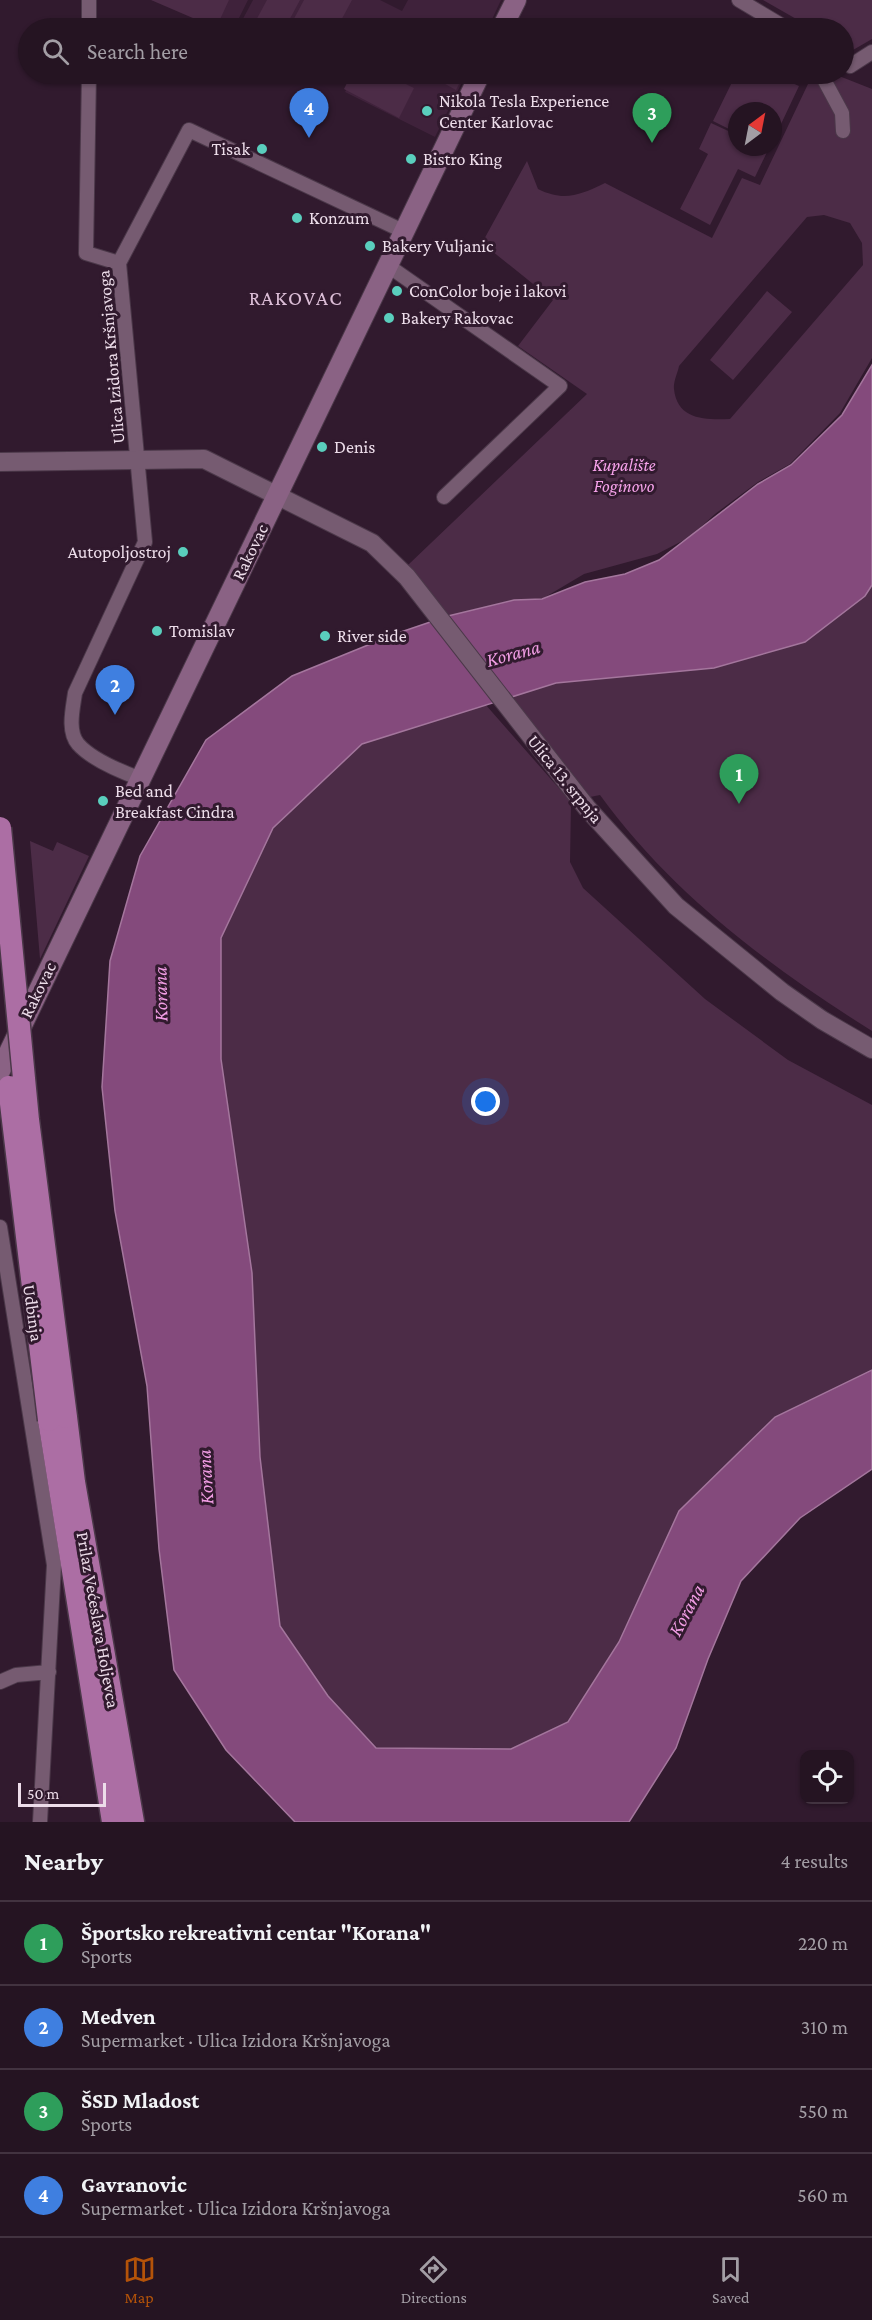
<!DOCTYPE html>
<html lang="en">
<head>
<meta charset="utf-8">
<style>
  :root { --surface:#251422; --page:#31212f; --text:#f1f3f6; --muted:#a39ea5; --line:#423340; --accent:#b45309 }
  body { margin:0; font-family:"Crimson Pro",serif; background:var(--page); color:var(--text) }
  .controls { position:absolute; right:18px; bottom:18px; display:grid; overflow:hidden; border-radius:12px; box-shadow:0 2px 4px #0004 }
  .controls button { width:54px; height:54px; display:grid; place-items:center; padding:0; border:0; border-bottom:2px solid var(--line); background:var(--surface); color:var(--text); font:30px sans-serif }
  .compass { position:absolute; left:728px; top:102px; width:54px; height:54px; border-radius:50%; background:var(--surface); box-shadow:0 2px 4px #0004; rotate:32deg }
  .scale { position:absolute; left:18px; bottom:15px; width:88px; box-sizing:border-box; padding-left:6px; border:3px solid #edddea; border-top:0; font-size:16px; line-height:21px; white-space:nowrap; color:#edddea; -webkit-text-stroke:4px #311a2e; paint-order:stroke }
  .you { position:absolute; left:486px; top:1102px; width:21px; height:21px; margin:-15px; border:4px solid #fff; border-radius:50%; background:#1a73e8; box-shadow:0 0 0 9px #1a73e833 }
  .badge { display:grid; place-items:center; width:39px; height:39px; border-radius:50%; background:var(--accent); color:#fff; font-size:20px; font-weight:700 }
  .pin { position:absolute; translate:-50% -50px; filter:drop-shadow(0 2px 3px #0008) }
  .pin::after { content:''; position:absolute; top:32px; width:21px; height:18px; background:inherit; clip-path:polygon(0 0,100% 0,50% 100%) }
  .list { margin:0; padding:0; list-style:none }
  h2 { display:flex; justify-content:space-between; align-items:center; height:78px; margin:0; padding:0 24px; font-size:26px }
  h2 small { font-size:20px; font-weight:400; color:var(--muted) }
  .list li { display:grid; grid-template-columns:39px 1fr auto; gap:18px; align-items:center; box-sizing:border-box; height:84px; padding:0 24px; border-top:2px solid var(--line) }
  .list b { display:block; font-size:22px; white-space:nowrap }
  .list p { margin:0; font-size:20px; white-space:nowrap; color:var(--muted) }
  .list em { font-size:20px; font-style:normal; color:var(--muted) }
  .icon { flex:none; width:33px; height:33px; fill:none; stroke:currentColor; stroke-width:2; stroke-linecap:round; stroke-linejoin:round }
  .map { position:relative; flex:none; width:872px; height:1822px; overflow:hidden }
  .search { position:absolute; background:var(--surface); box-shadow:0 2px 4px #0004; left:18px; right:18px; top:18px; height:66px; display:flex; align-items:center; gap:15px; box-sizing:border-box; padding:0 21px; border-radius:33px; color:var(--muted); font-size:22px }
  .sheet { height:414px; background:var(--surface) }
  nav { display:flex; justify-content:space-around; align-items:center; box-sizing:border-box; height:84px; border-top:2px solid var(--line); background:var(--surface); font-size:16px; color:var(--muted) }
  nav a { display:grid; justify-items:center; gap:3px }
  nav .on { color:var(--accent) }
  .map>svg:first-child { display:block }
  .built { fill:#3f223b }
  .green { fill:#4c2c47; fill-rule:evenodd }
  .water { fill:#844a7c; stroke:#a4769d; stroke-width:1.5 }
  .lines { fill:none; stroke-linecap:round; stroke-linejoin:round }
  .minor-casing { stroke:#4b3849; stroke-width:16 }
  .tertiary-casing { stroke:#4b3849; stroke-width:20 }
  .secondary-casing { stroke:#4b3849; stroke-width:22 }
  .trunk-casing { stroke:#4b3849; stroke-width:25 }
  .minor { stroke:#765b71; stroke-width:14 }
  .tertiary { stroke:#765b71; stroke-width:18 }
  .secondary { stroke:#8a6284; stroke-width:20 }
  .trunk { stroke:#ac6ea4; stroke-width:22 }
  .trunk-bridge-casing { stroke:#4b3849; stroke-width:25; stroke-linecap:butt }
  .trunk-bridge { stroke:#ac6ea4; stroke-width:22 }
  .poi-dot { fill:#5acebd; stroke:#311a2e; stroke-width:2 }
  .labels { text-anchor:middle; stroke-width:6; stroke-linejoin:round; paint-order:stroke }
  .poi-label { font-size:18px; fill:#edddea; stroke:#311a2e; text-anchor:start }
  .street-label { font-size:18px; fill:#edddea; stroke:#311a2e }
  .park-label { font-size:18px; font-style:italic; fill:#f6a2ea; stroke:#311a2e }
  .water-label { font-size:20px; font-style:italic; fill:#f19de4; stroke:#311a2e }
  .quarter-label { font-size:21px; letter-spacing:1.5px; fill:#dbbdd6; stroke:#311a2e }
</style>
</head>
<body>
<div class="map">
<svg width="872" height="1822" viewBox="0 0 872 1822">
  <rect width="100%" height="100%" fill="#311a2e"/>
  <path class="built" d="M 152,0 L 248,0 L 234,28 L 220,28 Z
    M 253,0 L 380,0 L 402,11 L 408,0 L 501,0 L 488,28 L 238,28 Z
    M 313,74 L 466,74 L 435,137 L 345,92 L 350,82 L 335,74 L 331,82 Z"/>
  <path class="green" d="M 151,0 L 229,0 L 216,28 Z
    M 267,0 L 300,0 L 285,28 L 263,28 L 254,24 Z
    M 304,0 L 352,0 L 337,28 L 289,28 Z
    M 763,0 L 872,0 L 872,39 L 853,50 L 844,46 L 844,28 L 812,28 Z
    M 338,74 L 385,74 L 414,88 L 399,118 L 344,89 L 348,81 Z
    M 427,74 L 464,74 L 456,90 Z
    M 736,74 L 772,74 L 799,86 L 773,141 L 773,111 L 737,111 L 737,133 L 713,121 Z
    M 785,74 L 834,74 L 872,89 L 872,358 L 840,413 L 790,464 L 758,482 L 715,514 L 690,537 L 657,554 L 584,574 L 542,599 L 514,600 L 448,616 L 408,565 L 587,394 L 518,346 L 553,300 L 482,243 L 527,161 L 538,189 C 564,202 580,195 605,183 L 712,238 L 742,178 L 760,185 L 808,84 ZM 824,215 L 850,223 L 862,243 L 863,265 L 730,419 C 706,420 677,420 674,389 C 673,382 678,372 679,366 L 807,217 Z
    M 711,123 L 737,135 L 737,147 L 761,147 L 768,150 L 755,177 L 738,169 L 710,225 L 680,209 L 708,154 L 699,149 Z
    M 767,291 L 792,312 L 733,380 L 710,360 Z
    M 872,585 L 872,1031 C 770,967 672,894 600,795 L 590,797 L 510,696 L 556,683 L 714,668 L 805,642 L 865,596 Z
    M 485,704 L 571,802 L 570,862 L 583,888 L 705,999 L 788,1060 L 872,1105 L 872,1370 L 775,1417 L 679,1511 L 619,1642 L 568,1722 L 511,1749 L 376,1748 L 328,1696 L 280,1626 L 260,1457 L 252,1273 L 221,1059 L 221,938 L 273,828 L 362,744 Z
    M 30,841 L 53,851 L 57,842 L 89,856 L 40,959 Z"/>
  <path class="water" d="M 872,365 L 872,585 L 865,596 L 805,642 L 714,668 L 556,683 L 362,744 L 273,828 L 221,938 L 221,1059 L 252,1273 L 260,1457 L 280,1626 L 328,1696 L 376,1748 L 511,1749 L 568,1722 L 619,1642 L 679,1511 L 775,1417 L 872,1370 L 872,1469 L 800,1518 L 741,1581 L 708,1659 L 676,1748 L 629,1822 L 295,1822 L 226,1750 L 174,1670 L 159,1549 L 147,1386 L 115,1211 L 102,1087 L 110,961 L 140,856 L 206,740 L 292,676 L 395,634 L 448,616 L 514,600 L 542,599 L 585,582 L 625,574 L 659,560 L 758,484 L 791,465 L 842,415 Z"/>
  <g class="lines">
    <defs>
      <path id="minor" d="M 739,0 L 786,28
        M 89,28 L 89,0
        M 844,62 L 850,66 L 872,52
        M 89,74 L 86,253 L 119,263
        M 821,74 L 842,113 L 843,131
        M 387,265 L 560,386 L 444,497
        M 141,779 C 122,772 92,760 78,744 C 67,731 73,708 75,693 L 145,542 L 119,263 L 189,130 L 403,231
        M 0,1227 L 54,1565 L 40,1822
        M 0,1682 L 16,1675 L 49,1672"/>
      <path id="tertiary" d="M 0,462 L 204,459 L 372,543 L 407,577 L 587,808 L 676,906 L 782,992 L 822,1020 L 872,1049"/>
      <path id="secondary" d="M 502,28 L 516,0
        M 0,1071 L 480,74"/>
      <path id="trunk" d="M 66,1417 L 74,1482 L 133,1822
        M 49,1420 L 113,1822"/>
    </defs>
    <use href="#minor" class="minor-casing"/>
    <use href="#tertiary" class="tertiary-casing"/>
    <use href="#secondary" class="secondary-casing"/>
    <use href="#trunk" class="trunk-casing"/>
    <use href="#minor" class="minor"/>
    <use href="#tertiary" class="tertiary"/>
    <use href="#secondary" class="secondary"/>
    <use href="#trunk" class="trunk"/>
    <defs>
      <path id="trunk-bridge" d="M 0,828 L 28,1120 L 66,1417
        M 9,1087 L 49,1420"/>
    </defs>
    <use href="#trunk-bridge" class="trunk-bridge-casing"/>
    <use href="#trunk-bridge" class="trunk-bridge"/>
  </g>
  <g class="poi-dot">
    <circle cx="427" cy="111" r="6"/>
    <circle cx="262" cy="149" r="6"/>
    <circle cx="411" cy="159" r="6"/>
    <circle cx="297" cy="218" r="6"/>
    <circle cx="370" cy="246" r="6"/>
    <circle cx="397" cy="291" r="6"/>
    <circle cx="389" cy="318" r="6"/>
    <circle cx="322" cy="447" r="6"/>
    <circle cx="183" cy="552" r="6"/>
    <circle cx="157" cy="631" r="6"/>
    <circle cx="325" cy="636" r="6"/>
    <circle cx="103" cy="801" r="6"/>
  </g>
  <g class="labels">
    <g class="poi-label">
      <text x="439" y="107">Nikola Tesla Experience<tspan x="439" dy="21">Center Karlovac</tspan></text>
      <text x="250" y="155" text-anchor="end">Tisak</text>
      <text x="423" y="165">Bistro King</text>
      <text x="309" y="224">Konzum</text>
      <text x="382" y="252">Bakery Vuljanic</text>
      <text x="409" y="297">ConColor boje i lakovi</text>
      <text x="401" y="324">Bakery Rakovac</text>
      <text x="334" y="453">Denis</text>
      <text x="171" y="558" text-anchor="end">Autopoljostroj</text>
      <text x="169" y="637">Tomislav</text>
      <text x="337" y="642">River side</text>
      <text x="115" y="797">Bed and<tspan x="115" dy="21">Breakfast Cindra</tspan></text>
    </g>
    <g class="street-label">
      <text transform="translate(111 357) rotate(-95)" y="6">Ulica Izidora Kršnjavoga</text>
      <text transform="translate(250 552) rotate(-64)" y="6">Rakovac</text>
      <text transform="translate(565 779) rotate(51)" y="6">Ulica 13. srpnja</text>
      <text transform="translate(38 990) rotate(-64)" y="6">Rakovac</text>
      <text transform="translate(33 1313) rotate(82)" y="6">Udbinja</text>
      <text transform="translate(98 1620) rotate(80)" y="6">Prilaz Većeslava Holjevca</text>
    </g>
    <g class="park-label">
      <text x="624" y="471">Kupalište<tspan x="624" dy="21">Foginovo</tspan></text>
    </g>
    <g class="water-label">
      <text transform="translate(513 653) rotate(-15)" y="7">Korana</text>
      <text transform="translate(160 994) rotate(-91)" y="7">Korana</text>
      <text transform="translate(205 1477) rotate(-93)" y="7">Korana</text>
      <text transform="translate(686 1610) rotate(-62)" y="7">Korana</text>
    </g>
    <g class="quarter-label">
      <text x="296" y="305">RAKOVAC</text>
    </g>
  </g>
</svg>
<div class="controls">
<button><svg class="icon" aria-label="locate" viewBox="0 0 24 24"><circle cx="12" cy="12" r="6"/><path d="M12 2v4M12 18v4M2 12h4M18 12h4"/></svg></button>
</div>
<svg class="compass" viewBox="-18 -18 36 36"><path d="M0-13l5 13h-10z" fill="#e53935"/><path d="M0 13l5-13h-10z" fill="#a39ea5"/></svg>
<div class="scale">50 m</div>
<div class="you"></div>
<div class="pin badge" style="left:739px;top:804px;background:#2e9e5b">1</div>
<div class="pin badge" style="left:115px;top:715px;background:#3f7fe0">2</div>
<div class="pin badge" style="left:652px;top:143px;background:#2e9e5b">3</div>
<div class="pin badge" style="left:309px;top:138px;background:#3f7fe0">4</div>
<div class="search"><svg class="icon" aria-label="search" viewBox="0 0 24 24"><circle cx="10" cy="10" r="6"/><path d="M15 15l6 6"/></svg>Search here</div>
</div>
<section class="sheet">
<h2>Nearby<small>4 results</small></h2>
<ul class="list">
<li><span class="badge" style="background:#2e9e5b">1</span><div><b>Športsko rekreativni centar &quot;Korana&quot;</b><p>Sports</p></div><em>220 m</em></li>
<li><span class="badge" style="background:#3f7fe0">2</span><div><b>Medven</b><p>Supermarket · Ulica Izidora Kršnjavoga</p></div><em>310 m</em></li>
<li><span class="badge" style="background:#2e9e5b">3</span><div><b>ŠSD Mladost</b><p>Sports</p></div><em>550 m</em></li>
<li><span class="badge" style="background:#3f7fe0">4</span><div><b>Gavranovic</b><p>Supermarket · Ulica Izidora Kršnjavoga</p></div><em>560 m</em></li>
</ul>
</section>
<nav>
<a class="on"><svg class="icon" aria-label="map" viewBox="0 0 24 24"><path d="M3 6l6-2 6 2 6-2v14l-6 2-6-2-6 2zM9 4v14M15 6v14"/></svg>Map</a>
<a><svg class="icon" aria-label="directions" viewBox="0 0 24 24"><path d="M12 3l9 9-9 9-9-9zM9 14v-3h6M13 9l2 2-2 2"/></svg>Directions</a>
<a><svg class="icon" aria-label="saved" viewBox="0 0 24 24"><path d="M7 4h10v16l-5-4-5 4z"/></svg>Saved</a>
</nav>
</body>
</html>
